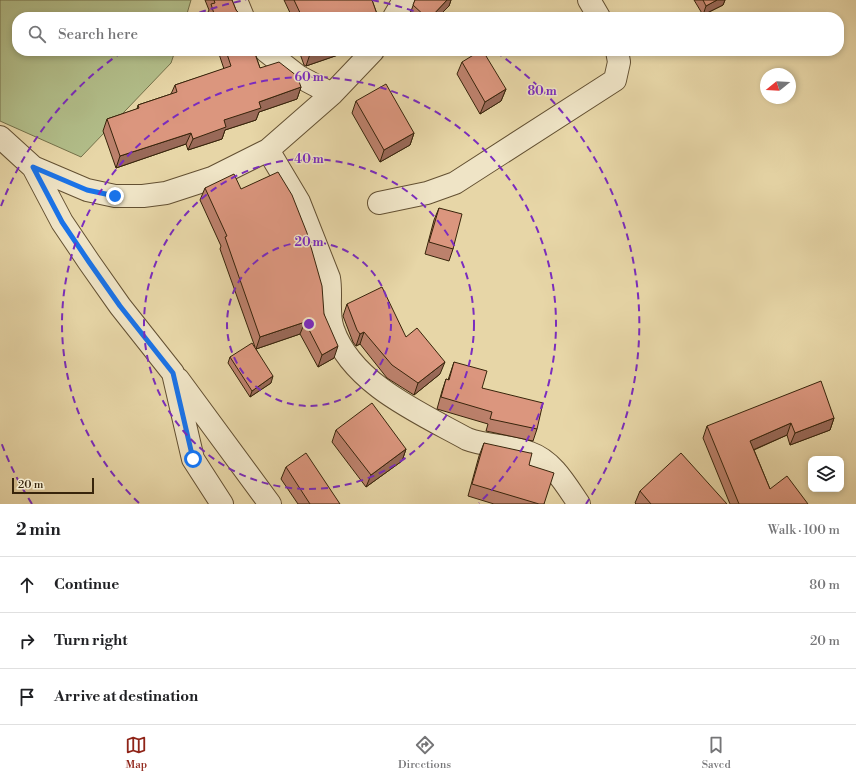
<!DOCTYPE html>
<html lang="en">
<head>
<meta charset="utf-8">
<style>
  :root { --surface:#fff; --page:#f6f6f6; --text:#202124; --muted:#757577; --line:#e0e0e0; --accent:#8f2418 }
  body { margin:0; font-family:"Libre Bodoni",serif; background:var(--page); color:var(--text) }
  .controls { position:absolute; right:12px; bottom:12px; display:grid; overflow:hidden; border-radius:8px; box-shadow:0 2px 6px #0003 }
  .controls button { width:36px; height:36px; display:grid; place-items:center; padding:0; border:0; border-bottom:1px solid var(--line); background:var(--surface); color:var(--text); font:20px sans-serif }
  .compass { position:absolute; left:760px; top:68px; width:36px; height:36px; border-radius:50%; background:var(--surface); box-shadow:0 2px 6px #0003; rotate:252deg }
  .scale { position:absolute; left:12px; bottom:10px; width:82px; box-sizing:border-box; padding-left:4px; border:2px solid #37240b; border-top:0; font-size:11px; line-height:14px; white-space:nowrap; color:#37240b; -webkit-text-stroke:3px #efe4c6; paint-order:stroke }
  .stop { position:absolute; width:12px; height:12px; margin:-9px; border:3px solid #1a73e8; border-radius:50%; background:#fff }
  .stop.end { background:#1a73e8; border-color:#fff; box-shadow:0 1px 4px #0008 }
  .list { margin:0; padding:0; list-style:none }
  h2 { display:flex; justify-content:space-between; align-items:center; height:52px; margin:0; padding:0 16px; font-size:17px }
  h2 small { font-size:13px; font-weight:400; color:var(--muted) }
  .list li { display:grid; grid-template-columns:26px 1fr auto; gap:12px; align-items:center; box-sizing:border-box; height:56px; padding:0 16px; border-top:1px solid var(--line) }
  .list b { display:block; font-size:15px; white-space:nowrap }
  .list em { font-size:13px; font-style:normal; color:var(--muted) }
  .icon { flex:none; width:22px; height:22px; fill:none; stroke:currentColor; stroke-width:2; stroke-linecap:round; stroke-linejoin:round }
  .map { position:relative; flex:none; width:856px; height:504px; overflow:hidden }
  .search { position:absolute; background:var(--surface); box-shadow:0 2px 6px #0003; left:12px; right:12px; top:12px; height:44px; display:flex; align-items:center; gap:10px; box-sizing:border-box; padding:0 14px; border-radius:16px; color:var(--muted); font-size:15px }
  .sheet { height:220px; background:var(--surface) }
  nav { display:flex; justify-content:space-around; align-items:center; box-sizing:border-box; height:56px; border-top:1px solid var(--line); background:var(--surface); font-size:11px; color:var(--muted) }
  nav a { display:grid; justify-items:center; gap:2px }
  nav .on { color:var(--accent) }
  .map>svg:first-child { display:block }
  .green { fill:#b2be8a; stroke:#74714a }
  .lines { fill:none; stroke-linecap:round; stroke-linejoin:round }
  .minor-casing { stroke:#635032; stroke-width:24 }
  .minor { stroke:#efe4c6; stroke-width:22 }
  .wall { fill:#bc816c; stroke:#37240b }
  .shaded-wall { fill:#996958; stroke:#37240b }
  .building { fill:#db967e; stroke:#37240b }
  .route { stroke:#1a73e8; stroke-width:5 }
  .ring { fill:none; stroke:#7b2cbf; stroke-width:2; stroke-dasharray:7 5 }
  .centre { fill:#7b2cbf; stroke:#efe4c6; stroke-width:2 }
  .ring-label { font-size:12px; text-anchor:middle; font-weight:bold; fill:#7b2cbf; stroke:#efe4c6; stroke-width:3; stroke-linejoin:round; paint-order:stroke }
</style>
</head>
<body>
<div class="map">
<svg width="856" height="504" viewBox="0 0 856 504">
  <rect width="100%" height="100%" fill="#e7d6a7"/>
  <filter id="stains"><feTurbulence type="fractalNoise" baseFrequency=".005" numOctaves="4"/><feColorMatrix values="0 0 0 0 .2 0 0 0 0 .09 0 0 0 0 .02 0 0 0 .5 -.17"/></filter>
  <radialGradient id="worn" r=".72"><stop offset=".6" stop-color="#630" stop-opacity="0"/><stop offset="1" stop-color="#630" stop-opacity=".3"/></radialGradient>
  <path class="green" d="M 0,0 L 191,0 L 186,17 L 17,17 L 17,51 L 175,51 L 171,63 L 81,157 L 0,121 Z"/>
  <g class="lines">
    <defs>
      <path id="minor" d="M 236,0 L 243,17
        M 589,0 L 599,17
        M 394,17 L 404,0
        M 266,51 L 298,76 L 332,94
        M 0,137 L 33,167 L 87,190 L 115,196 L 143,196 L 166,193 L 212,178 L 268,150 L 332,94 L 373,51
        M 268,150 L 299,202 L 329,278 C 332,295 327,313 333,329 C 352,384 420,413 467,439 C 487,447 510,445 530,453 C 553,461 566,485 579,504
        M 33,167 L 62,222 L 89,262 L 120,306 L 173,373 L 193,459 L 222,504
        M 379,203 L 427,193 L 455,183 L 615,80 L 619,62 L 617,51
        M 178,379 L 270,504"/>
    </defs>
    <use href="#minor" class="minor-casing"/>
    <use href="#minor" class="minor"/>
  </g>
  <path class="wall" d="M 205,0 L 232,0 L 236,10 L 242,17 L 207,17 L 206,16 L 209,10 Z
    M 284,0 L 372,0 L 378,17 L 292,17 Z
    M 415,0 L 451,0 L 449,6 L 438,17 L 409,17 Z
    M 694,0 L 725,0 L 723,5 L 703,15 Z
    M 218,51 L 254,51 L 260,68 L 301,87 L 297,99 L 259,112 L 256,120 L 225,130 L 222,139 L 188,150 L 186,144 L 116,168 L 103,131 L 107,119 L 137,109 L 138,105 L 171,94 L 175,85 L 224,69 Z
    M 299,51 L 340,51 L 338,55 L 306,66 L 304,65 Z
    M 462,62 L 506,89 L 501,101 L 480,114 L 457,74 Z
    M 356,101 L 414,133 L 410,145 L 380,162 L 352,113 Z
    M 205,188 L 241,189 L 324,314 L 334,358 L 318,367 L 300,334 L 256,349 L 271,383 L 250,397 L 228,363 L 230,357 L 255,347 L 220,249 L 221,246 L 200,200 Z
    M 439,208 L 453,249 L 449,261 L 425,254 L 434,220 Z
    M 347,304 L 440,374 L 414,395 L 387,378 L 360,344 L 356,346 L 353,342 L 343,316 Z
    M 454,362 L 482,388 L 537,429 L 533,441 L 486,431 L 488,424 L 437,409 L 442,391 L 446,379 L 448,380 Z
    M 834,418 L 830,430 L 790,445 L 787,435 L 754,450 L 770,489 L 808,504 L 730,504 L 703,438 L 707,426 Z
    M 336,430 L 406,449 L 402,461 L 366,487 L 332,442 Z
    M 484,443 L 529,465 L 544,504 L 494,504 L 468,496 L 479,456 Z
    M 286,467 L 340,504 L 298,504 L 281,479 Z
    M 640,491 L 727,504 L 636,504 L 635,503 Z"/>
  <path class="shaded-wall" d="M 447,0 L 451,0 L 449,6 L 438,17 L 431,17 Z
    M 717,0 L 725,0 L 723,5 L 703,15 L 706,6 Z
    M 319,51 L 340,51 L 338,55 L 306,66 L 310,54 Z
    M 301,87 L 297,99 L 259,112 L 256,120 L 225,130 L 222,139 L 188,150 L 193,139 L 224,120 L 259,102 Z
    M 506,89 L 501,101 L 480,114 L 485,102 Z
    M 191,133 L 186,144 L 116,168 L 120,156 Z
    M 414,133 L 410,145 L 380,162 L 384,150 Z
    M 305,322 L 300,334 L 256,349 L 260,337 Z
    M 364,332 L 360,344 L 356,346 L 360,334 Z
    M 338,346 L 334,358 L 318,367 L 322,355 Z
    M 445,362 L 440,374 L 414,395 L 418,383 Z
    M 273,376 L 271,383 L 250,397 L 252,391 Z
    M 834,418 L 830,430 L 790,445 L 795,433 Z
    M 791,423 L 787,435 L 746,453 L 750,441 Z
    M 406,449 L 402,461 L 366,487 L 371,475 Z"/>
  <path class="building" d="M 214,0 L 232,0 L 236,10 L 242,17 L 215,17 L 211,4 L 215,3 Z
    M 294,0 L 372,0 L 378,17 L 302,17 Z
    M 415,0 L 447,0 L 431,17 L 426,17 L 413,5 Z
    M 703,0 L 717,0 L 706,6 Z
    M 226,51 L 254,51 L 260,68 L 279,62 L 297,76 L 301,87 L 259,102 L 261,108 L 224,120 L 226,127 L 193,139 L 191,133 L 120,156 L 107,119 L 139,108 L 138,105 L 177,92 L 175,85 L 231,66 Z
    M 307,51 L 319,51 L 310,54 L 308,53 Z
    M 480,51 L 483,51 L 506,89 L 485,102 L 462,62 Z
    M 386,84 L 414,133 L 384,150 L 356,101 Z
    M 278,172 L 292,195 L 307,233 L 322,286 L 324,314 L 338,346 L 322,355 L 305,322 L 260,337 L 225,237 L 227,236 L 205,188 L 234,174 L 241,189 Z
    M 439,208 L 462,214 L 453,249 L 429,242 Z
    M 382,287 L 406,337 L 417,328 L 445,362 L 418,383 L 392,365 L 364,332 L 360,334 L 357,330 L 347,304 Z
    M 252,343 L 273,376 L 252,391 L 230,357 Z
    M 454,362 L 487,371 L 482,388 L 543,403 L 537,429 L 490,419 L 492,412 L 441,397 L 446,379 L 449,380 Z
    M 821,381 L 834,418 L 795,433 L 791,423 L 750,441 L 770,489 L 787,476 L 808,504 L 739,504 L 707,426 Z
    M 372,403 L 406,449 L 371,475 L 336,430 Z
    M 484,443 L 530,453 L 532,453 L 529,465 L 554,473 L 544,504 L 539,504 L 472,484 Z
    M 306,453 L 340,504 L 310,504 L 286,467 Z
    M 681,453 L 727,504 L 651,504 L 640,491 Z"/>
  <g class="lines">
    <path class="route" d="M 115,196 L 87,190 L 33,167 L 62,222 L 89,262 L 120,306 L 173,373 L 193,459"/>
  </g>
  <g class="ring">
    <circle cx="309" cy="324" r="82"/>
    <circle cx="309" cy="324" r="165"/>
    <path d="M139 503A247 247 0 1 1 479 503"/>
    <path d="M32 504A330 330 0 0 1 1 442M1 206A330 330 0 0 1 122 52M188 17A330 330 0 0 1 246 0M372 0A330 330 0 0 1 430 17M496 52A330 330 0 0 1 586 504"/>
  </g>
  <circle cx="309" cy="324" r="6" class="centre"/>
  <g class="ring-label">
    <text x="309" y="81">60 m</text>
    <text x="542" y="95">80 m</text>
    <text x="309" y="163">40 m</text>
    <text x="309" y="246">20 m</text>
  </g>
  <rect width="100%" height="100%" filter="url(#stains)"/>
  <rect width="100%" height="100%" fill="url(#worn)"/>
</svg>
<div class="controls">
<button><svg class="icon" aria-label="layers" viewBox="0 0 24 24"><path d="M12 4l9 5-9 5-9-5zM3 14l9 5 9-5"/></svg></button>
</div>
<svg class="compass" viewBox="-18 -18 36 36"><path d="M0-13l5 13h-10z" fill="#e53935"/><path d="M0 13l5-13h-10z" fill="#757577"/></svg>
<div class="scale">20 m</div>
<div class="stop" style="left:193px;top:459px"></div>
<div class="stop end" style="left:115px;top:196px"></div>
<div class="search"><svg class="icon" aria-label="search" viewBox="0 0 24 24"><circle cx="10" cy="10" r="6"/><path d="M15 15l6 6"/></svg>Search here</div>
</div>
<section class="sheet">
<h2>2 min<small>Walk · 100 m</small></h2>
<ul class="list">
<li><svg class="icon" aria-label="ahead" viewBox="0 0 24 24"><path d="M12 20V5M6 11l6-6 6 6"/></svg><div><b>Continue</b></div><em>80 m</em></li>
<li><svg class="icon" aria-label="right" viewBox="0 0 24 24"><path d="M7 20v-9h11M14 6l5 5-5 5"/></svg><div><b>Turn right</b></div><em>20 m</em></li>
<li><svg class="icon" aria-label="arrive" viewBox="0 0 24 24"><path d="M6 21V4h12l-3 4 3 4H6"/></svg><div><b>Arrive at destination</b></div></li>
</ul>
</section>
<nav>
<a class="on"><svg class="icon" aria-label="map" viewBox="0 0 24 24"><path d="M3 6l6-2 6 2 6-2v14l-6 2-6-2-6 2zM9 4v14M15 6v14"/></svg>Map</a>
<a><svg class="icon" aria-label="directions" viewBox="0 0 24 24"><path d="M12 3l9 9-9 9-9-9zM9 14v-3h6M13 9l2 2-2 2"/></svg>Directions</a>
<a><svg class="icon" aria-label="saved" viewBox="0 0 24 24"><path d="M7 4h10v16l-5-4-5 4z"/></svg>Saved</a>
</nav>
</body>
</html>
